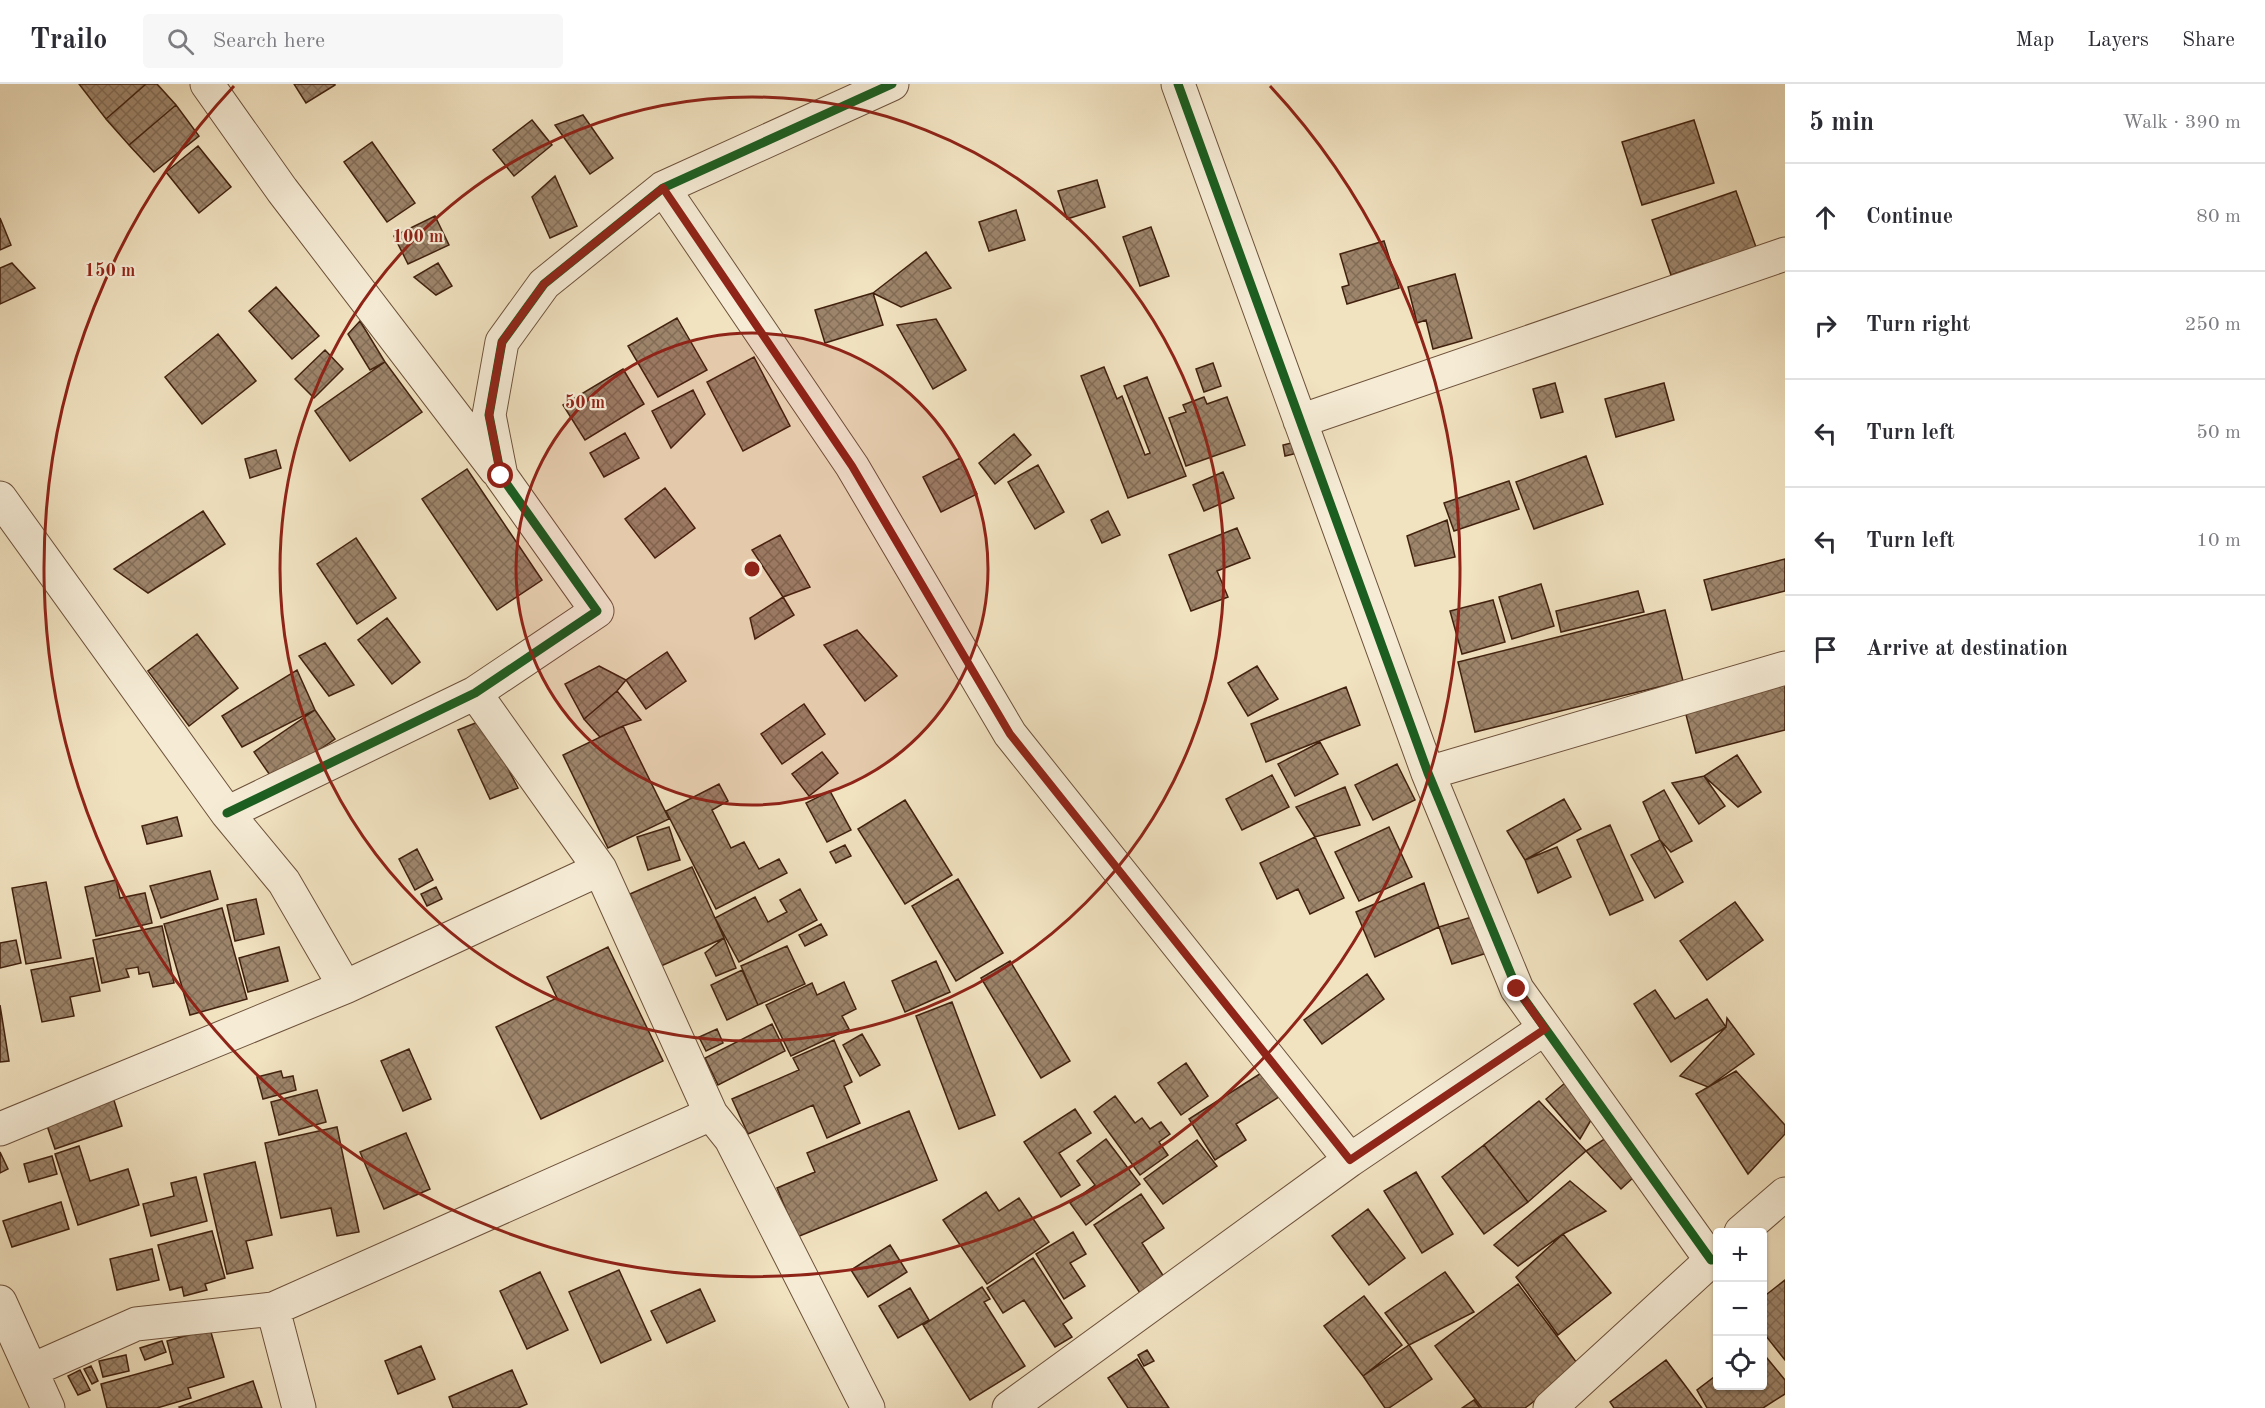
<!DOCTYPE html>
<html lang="en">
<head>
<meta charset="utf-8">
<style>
  :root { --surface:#fff; --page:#f7f7f7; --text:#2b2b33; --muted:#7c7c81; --line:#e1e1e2 }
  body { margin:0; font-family:"Old Standard TT",serif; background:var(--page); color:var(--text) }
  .controls { position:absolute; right:18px; bottom:18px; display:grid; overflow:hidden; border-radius:6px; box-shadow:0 2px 4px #0004 }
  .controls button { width:54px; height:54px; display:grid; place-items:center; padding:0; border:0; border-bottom:2px solid var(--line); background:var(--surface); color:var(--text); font:30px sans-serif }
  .stop { position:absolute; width:18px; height:18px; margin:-14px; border:4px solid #8f2418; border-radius:50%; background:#fff }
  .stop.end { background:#8f2418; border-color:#fff; box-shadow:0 2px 6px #0008 }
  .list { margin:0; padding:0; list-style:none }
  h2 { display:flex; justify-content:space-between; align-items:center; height:78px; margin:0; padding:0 24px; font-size:26px }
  h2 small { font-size:20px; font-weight:400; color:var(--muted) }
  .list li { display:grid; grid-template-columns:39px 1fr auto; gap:18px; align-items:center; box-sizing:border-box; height:108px; padding:0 24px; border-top:2px solid var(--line) }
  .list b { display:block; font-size:22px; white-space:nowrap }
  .list em { font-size:20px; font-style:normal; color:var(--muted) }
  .icon { flex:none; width:33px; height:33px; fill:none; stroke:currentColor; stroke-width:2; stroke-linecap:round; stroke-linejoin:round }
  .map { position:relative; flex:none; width:1785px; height:1324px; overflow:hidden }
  header { display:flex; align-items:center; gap:36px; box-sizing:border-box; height:84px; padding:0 30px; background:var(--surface); border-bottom:2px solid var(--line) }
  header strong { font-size:28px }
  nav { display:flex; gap:33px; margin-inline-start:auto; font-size:21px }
  .search { width:420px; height:54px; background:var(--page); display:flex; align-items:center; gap:15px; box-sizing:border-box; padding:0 21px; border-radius:6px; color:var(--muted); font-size:22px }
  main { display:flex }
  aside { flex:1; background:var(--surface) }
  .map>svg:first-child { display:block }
  .building { fill:url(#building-cross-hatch); stroke:#41210e; stroke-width:1.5 }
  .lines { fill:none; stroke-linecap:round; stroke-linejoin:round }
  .street-casing { stroke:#6d513a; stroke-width:35 }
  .street { stroke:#f6ecd6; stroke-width:33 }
  .cycleway-casing { stroke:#f6ecd6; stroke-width:13 }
  .cycleway { stroke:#1b5e20; stroke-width:9 }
  .route { stroke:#8f2418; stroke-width:8 }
  .ring { fill:none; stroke:#8f2418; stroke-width:3 }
  .centre { fill:#8f2418; stroke:#f6ecd6; stroke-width:3 }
  .ring-label { font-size:18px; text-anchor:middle; font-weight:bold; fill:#8f2418; stroke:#f6ecd6; stroke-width:4.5; stroke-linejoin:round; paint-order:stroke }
</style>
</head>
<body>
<header>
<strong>Trailo</strong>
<div class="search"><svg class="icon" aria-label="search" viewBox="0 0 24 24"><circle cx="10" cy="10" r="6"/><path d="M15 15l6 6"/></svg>Search here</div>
<nav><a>Map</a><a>Layers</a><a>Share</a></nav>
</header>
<main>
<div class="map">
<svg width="1785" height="1324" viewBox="0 0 1785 1324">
  <defs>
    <pattern id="building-cross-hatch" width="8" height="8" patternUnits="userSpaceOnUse" patternTransform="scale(1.5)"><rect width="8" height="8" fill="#9d856b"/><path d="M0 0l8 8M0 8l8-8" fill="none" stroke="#826c56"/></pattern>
  </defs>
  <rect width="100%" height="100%" fill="#f1e2c0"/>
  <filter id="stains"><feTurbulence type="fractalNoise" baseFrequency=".00333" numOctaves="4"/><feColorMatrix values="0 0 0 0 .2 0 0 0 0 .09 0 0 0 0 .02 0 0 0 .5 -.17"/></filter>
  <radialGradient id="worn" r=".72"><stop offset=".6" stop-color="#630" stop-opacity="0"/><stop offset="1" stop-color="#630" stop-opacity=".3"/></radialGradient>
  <path class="building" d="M 79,0 L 146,0 L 106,35 Z
    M 146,0 L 157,0 L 176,21 L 129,61 L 106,35 Z
    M 294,0 L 335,0 L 335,1 L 306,19 Z
    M 176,21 L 199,52 L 154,88 L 129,61 Z
    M 583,31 L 613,74 L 590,90 L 555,41 Z
    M 532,36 L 552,61 L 514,92 L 493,66 Z
    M 1694,36 L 1714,99 L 1642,121 L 1622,58 Z
    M 372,58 L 415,119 L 387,138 L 344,78 Z
    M 198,62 L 231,103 L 199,129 L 166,88 Z
    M 555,92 L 577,142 L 550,154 L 532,113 Z
    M 1097,96 L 1105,123 L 1067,135 L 1058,107 Z
    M 1736,107 L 1756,163 L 1706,187 L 1703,180 L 1671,191 L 1652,136 Z
    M 1016,126 L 1025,156 L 989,167 L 979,138 Z
    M 435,132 L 449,161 L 408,180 L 394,152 Z
    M 0,134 L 11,161 L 0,166 Z
    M 1151,143 L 1169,192 L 1140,202 L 1123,153 Z
    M 1384,157 L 1399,204 L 1347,220 L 1342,203 L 1349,201 L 1340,170 Z
    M 926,168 L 951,204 L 901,223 L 873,209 Z
    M 12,179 L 35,204 L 0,220 L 0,184 Z
    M 438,179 L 452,202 L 436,211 L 414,193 Z
    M 1455,190 L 1472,254 L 1433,265 L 1426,236 L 1417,239 L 1408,203 Z
    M 276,203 L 319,252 L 292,275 L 249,227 Z
    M 873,209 L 883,241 L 825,259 L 815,226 Z
    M 677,234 L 707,286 L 658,313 L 628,262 Z
    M 936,235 L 966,286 L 933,305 L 897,241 Z
    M 360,237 L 385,278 L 370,286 L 348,250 Z
    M 218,250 L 256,297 L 202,340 L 165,293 Z
    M 325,266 L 343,285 L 314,314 L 295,295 Z
    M 754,273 L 790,342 L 743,367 L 707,298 Z
    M 385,278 L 422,328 L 350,377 L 315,327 Z
    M 1213,279 L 1221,302 L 1204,308 L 1196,285 Z
    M 1104,283 L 1117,315 L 1122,312 L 1145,371 L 1150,369 L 1124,302 L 1147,293 L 1186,392 L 1128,414 L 1081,292 Z
    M 623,285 L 644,320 L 585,356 L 563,321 Z
    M 1555,299 L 1563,328 L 1541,334 L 1533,305 Z
    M 1664,299 L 1674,336 L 1616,353 L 1605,315 Z
    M 693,306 L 705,330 L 671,364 L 652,327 Z
    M 1204,313 L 1207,320 L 1227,313 L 1245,361 L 1186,382 L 1169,334 L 1186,328 L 1183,321 Z
    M 625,349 L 639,374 L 604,393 L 590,369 Z
    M 1014,350 L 1031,371 L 995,400 L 979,379 Z
    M 1304,356 L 1306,367 L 1285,372 L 1283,361 Z
    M 276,366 L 281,384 L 250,394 L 245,375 Z
    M 1586,372 L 1603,420 L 1534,445 L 1516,398 Z
    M 960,374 L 977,410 L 941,428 L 923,393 Z
    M 1038,381 L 1064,428 L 1035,445 L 1008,398 Z
    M 467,385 L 542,496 L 497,526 L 422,415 Z
    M 1223,388 L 1234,414 L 1204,427 L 1193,401 Z
    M 1509,397 L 1519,425 L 1454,447 L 1444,419 Z
    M 665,404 L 695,444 L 655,474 L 625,435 Z
    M 203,427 L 225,460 L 148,509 L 114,485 Z
    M 1108,427 L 1120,451 L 1102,459 L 1091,436 Z
    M 1447,436 L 1455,473 L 1415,482 L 1407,452 Z
    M 1237,444 L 1250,474 L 1217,487 L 1228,513 L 1191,527 L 1169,471 Z
    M 780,451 L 810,503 L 783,513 L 752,466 Z
    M 356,454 L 396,514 L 357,540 L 317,480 Z
    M 1785,475 L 1785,507 L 1712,526 L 1704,496 Z
    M 1541,500 L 1554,542 L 1512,555 L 1499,513 Z
    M 1638,507 L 1644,528 L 1561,548 L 1556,527 Z
    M 783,513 L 794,531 L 755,555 L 750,534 Z
    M 1493,516 L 1505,558 L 1462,570 L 1450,527 Z
    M 1665,526 L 1683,597 L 1475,648 L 1458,578 Z
    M 387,534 L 420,578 L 392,600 L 358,556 Z
    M 857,546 L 897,592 L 865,617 L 824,561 Z
    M 197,550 L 238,604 L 189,642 L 148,587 Z
    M 325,559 L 354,601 L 329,612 L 299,572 Z
    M 667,568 L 686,597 L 646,625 L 626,596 Z
    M 599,582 L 626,596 L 617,607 L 584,635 L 565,600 Z
    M 1257,582 L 1278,615 L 1248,632 L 1228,599 Z
    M 297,586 L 315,626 L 242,663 L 222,632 Z
    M 1785,597 L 1785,646 L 1696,669 L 1684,623 Z
    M 1346,603 L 1360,641 L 1266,678 L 1251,640 Z
    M 617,607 L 641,636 L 623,642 L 600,653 L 584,635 Z
    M 804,620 L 825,650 L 782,680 L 761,650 Z
    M 315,626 L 335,655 L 274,697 L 254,668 Z
    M 483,636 L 518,704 L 490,715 L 458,646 Z
    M 623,642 L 669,735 L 608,764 L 563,671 Z
    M 1320,658 L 1338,690 L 1295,712 L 1278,680 Z
    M 822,668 L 838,689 L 809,712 L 792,690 Z
    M 1737,671 L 1761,708 L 1738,723 L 1704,692 Z
    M 1397,680 L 1415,716 L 1373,736 L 1355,701 Z
    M 1272,691 L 1289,723 L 1242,746 L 1226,715 Z
    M 1704,692 L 1725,722 L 1699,740 L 1672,699 Z
    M 719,700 L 728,717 L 712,726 L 731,764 L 744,758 L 759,785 L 779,775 L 787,789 L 716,825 L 666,727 Z
    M 1345,703 L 1360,741 L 1315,753 L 1296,723 Z
    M 1664,706 L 1692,757 L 1671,768 L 1660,756 L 1643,718 Z
    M 830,707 L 851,746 L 827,758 L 806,719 Z
    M 1564,715 L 1581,745 L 1525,776 L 1507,747 Z
    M 905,716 L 952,791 L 905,820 L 858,745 Z
    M 177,733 L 182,752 L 147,760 L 142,742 Z
    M 1610,741 L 1643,816 L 1610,831 L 1577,756 Z
    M 669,743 L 680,776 L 648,786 L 637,753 Z
    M 1389,743 L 1412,793 L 1359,817 L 1335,768 Z
    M 1315,753 L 1344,814 L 1310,830 L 1298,805 L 1277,815 L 1260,779 Z
    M 1660,756 L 1683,798 L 1655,814 L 1631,771 Z
    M 845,761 L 851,772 L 836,779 L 830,768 Z
    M 1557,763 L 1571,793 L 1538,809 L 1525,776 Z
    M 417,765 L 433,796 L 415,806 L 399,775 Z
    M 692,783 L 724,854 L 661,882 L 630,810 Z
    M 210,787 L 218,815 L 161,834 L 150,802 Z
    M 958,795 L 1003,869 L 956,897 L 912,822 Z
    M 116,796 L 120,814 L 145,809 L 152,839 L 96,852 L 85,803 Z
    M 46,798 L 61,874 L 26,880 L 12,804 Z
    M 1424,799 L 1439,843 L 1375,873 L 1356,828 Z
    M 436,803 L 442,815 L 427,822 L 421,810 Z
    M 800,805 L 817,836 L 739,878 L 715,834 L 755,813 L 768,838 L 787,828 L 780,816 Z
    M 256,815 L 264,850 L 235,857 L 227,821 Z
    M 1735,818 L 1763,856 L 1707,896 L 1680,857 Z
    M 222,824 L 247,915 L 190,931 L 164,840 Z
    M 1475,832 L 1487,869 L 1452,880 L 1439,843 Z
    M 821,840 L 827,851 L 805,862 L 799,851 Z
    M 162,842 L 174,899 L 153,903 L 149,888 L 139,890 L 138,883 L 126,885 L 129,893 L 102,899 L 93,856 Z
    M 724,854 L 736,884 L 716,892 L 705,869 Z
    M 16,856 L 21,879 L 0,884 L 0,859 Z
    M 787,862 L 805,900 L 758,921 L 741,882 Z
    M 279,863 L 288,897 L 248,908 L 239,874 Z
    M 608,863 L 663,977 L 541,1035 L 496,943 L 557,914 L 547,893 Z
    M 93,874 L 100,907 L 70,913 L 74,932 L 42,938 L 31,886 Z
    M 936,877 L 950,908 L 905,928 L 892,897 Z
    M 1010,877 L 1070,977 L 1041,994 L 981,894 Z
    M 742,886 L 758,921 L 727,936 L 711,901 Z
    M 1367,890 L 1384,915 L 1322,960 L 1304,936 Z
    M 844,898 L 856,925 L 842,932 L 849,945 L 791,972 L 766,921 L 812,899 L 817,911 Z
    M 1655,906 L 1675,935 L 1707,915 L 1726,943 L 1671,978 L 1634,920 Z
    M 952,918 L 995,1031 L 959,1045 L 916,932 Z
    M 0,921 L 9,977 L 0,978 Z
    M 1727,934 L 1754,970 L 1708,1003 L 1680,992 L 1726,943 Z
    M 772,940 L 785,967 L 718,1001 L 705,974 Z
    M 717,945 L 723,959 L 706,967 L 699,953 Z
    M 862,950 L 880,981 L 860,992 L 843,961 Z
    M 834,956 L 852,998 L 844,1002 L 860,1039 L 827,1054 L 813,1021 L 748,1050 L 732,1015 L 799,986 L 793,974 Z
    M 409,965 L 431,1015 L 403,1027 L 381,977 Z
    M 1186,979 L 1208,1012 L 1181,1031 L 1158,999 Z
    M 1266,986 L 1293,1004 L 1236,1040 L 1246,1056 L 1215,1076 L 1189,1035 Z
    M 281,987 L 283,994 L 293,992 L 296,1006 L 263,1015 L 257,993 Z
    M 1736,987 L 1785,1041 L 1785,1050 L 1748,1090 L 1696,1010 Z
    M 1565,999 L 1591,1036 L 1580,1055 L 1546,1015 Z
    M 317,1006 L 326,1038 L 279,1051 L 271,1018 Z
    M 112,1010 L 122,1042 L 55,1065 L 44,1033 Z
    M 1115,1012 L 1135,1039 L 1142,1034 L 1150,1045 L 1161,1038 L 1170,1050 L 1159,1058 L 1168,1071 L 1140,1091 L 1094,1028 Z
    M 1539,1017 L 1586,1067 L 1528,1118 L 1484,1061 Z
    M 1075,1025 L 1091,1049 L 1059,1069 L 1080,1101 L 1061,1113 L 1024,1058 Z
    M 909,1027 L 937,1096 L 797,1153 L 777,1104 L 815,1088 L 807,1069 Z
    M 337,1043 L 359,1148 L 337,1152 L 331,1124 L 281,1134 L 265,1059 Z
    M 406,1049 L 430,1105 L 384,1125 L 360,1068 Z
    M 1606,1054 L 1635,1092 L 1621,1105 L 1586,1067 Z
    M 1106,1055 L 1140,1100 L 1086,1141 L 1070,1119 L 1095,1101 L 1077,1077 Z
    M 1197,1056 L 1217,1082 L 1163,1120 L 1144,1095 Z
    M 1484,1061 L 1528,1118 L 1484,1150 L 1442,1093 Z
    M 79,1062 L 90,1097 L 128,1085 L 139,1121 L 78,1141 L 55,1070 Z
    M 0,1068 L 8,1085 L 0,1089 Z
    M 52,1072 L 57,1090 L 29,1098 L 24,1080 Z
    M 255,1078 L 272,1151 L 246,1157 L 253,1184 L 227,1190 L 204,1090 Z
    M 1416,1088 L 1453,1150 L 1422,1169 L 1384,1107 Z
    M 196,1093 L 207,1137 L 151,1152 L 143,1120 L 174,1112 L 171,1099 Z
    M 1570,1097 L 1606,1127 L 1563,1150 L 1518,1182 L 1494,1161 Z
    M 986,1108 L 999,1127 L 1019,1114 L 1049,1158 L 987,1200 L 943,1136 Z
    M 1141,1110 L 1164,1144 L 1142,1159 L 1166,1196 L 1142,1212 L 1094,1141 Z
    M 61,1118 L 69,1145 L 12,1163 L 3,1137 Z
    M 1368,1125 L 1405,1174 L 1369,1201 L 1332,1152 Z
    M 212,1147 L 225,1194 L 205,1200 L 207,1206 L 184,1212 L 182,1203 L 170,1206 L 158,1161 Z
    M 1073,1148 L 1086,1170 L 1070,1179 L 1085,1202 L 1064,1215 L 1036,1170 Z
    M 1563,1150 L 1611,1209 L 1558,1251 L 1516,1193 Z
    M 890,1161 L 907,1188 L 868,1213 L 851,1186 Z
    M 152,1165 L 159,1196 L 117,1206 L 110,1175 Z
    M 1033,1174 L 1072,1234 L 1063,1240 L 1072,1253 L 1055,1263 L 1024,1216 L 1003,1229 L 987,1204 Z
    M 619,1186 L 651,1256 L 601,1279 L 569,1208 Z
    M 540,1188 L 568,1246 L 527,1265 L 500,1207 Z
    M 1445,1188 L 1474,1228 L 1409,1261 L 1385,1229 Z
    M 1785,1196 L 1785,1276 L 1762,1247 L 1762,1214 Z
    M 1518,1200 L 1580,1283 L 1525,1324 L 1482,1324 L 1435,1262 Z
    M 982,1203 L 990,1215 L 984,1218 L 1025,1282 L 970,1316 L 923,1241 Z
    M 910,1204 L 929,1236 L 898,1254 L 879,1222 Z
    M 700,1205 L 715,1237 L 667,1259 L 651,1227 Z
    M 1364,1212 L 1402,1261 L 1363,1292 L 1324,1242 Z
    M 210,1245 L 224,1293 L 188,1304 L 191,1314 L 157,1324 L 107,1324 L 101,1300 L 173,1280 L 167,1257 Z
    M 162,1257 L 166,1268 L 145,1276 L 140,1264 Z
    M 1409,1261 L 1432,1295 L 1389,1324 L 1385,1324 L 1363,1292 Z
    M 421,1262 L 435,1295 L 398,1310 L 385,1277 Z
    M 1147,1266 L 1154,1277 L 1144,1282 L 1138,1271 Z
    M 1762,1268 L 1785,1296 L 1785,1310 L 1763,1324 L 1707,1324 L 1697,1306 L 1718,1290 L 1718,1302 L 1762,1302 Z
    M 126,1271 L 129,1287 L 103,1293 L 99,1277 Z
    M 1137,1275 L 1169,1324 L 1128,1324 L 1108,1294 Z
    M 1666,1276 L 1702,1324 L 1614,1324 L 1610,1318 Z
    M 91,1282 L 98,1297 L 92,1300 L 84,1285 Z
    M 80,1286 L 90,1306 L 78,1311 L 68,1292 Z
    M 512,1286 L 527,1320 L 518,1324 L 453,1324 L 449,1313 Z
    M 253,1297 L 262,1324 L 180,1324 L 179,1323 Z
    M 1474,1316 L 1480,1324 L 1462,1324 Z"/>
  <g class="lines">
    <defs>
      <path id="street" d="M 207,0 L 282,106 L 496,386
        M 1178,0 L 1428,689 L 1517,905 L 1711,1176
        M 663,104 L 852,382 L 1010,650 L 1350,1076
        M 1300,337 L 1785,170
        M 0,414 L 227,729 L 284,798 L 345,903 L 600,785
        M 475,609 L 600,785 L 711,1030 L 731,1055 L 868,1324
        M 1428,689 L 1785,584
        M 227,729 L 475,609 L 597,527 L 501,392 L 489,331 L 502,258 L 544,200 L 663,104 L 892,0
        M 0,1045 L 345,903
        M 1741,1148 L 1785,1110
        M 0,1218 L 48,1324
        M 273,1225 L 299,1324
        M 32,1286 L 136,1240 L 273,1225 L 711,1030
        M 1009,1324 L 1350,1076 L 1545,944
        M 1550,1324 L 1718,1170"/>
    </defs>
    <use href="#street" class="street-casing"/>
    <use href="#street" class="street"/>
    <defs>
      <path id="cycleway" d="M 1178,0 L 1428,689 L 1517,905 L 1711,1176
        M 227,729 L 475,609 L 597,527 L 501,392 L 489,331 L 502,258 L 544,200 L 663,104 L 892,0"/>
    </defs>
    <use href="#cycleway" class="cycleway-casing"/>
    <use href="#cycleway" class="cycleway"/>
  </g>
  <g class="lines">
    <path class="route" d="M 501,392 L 489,331 L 502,258 L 544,200 L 663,104 L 852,382 L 1010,650 L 1350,1076 L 1545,945 L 1517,905"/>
  </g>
  <circle cx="752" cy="485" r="236" fill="#8f2418" fill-opacity=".12"/>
  <g class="ring">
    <circle cx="752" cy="485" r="236"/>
    <circle cx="752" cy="485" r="472"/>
    <path d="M1270 2A708 708 0 1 1 234 2"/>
  </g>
  <circle cx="752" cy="485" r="9" class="centre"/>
  <g class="ring-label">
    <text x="418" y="158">100 m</text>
    <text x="110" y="192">150 m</text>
    <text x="585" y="324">50 m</text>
  </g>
  <rect width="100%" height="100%" filter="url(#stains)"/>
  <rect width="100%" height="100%" fill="url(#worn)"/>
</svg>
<div class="controls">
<button>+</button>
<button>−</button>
<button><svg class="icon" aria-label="locate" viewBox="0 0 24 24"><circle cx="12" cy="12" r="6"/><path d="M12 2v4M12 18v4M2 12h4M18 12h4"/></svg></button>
</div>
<div class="stop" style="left:501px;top:392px"></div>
<div class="stop end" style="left:1517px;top:905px"></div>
</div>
<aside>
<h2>5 min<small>Walk · 390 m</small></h2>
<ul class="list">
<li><svg class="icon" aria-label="ahead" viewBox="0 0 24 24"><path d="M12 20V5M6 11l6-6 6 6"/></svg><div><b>Continue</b></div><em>80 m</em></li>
<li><svg class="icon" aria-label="right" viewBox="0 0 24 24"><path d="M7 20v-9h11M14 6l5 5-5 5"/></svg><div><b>Turn right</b></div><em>250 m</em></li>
<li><svg class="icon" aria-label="left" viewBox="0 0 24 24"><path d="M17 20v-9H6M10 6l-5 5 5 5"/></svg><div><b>Turn left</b></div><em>50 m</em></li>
<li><svg class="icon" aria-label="left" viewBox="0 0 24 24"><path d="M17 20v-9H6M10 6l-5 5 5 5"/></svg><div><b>Turn left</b></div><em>10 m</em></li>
<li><svg class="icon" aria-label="arrive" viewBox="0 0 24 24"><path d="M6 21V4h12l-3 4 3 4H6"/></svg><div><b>Arrive at destination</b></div></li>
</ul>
</aside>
</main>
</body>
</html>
